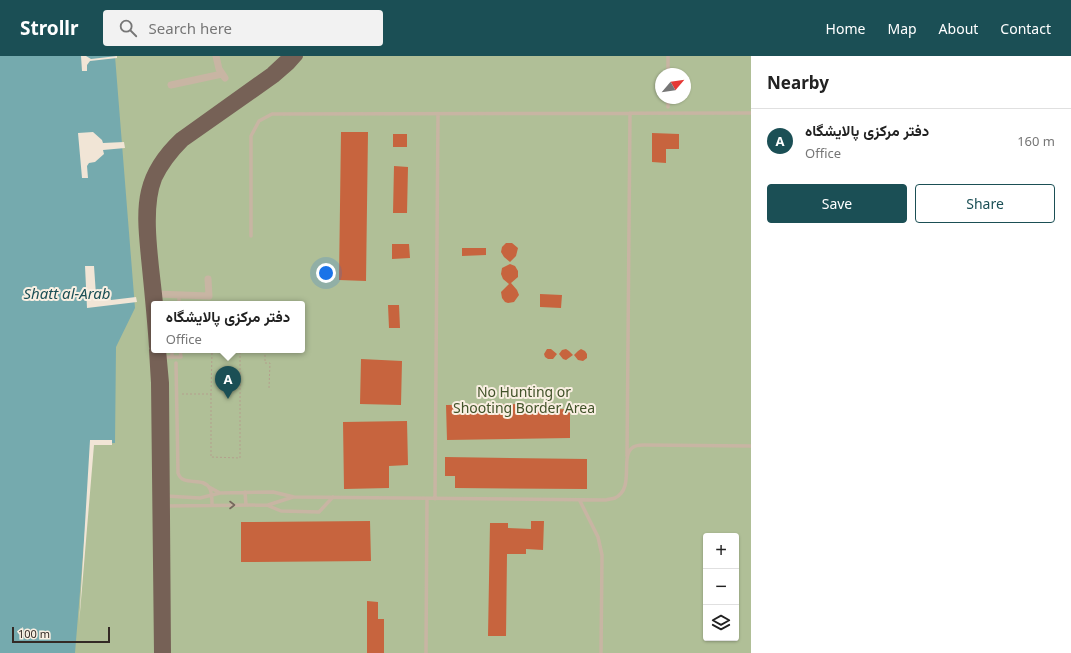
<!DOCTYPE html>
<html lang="en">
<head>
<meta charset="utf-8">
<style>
  :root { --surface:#fff; --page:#f2f2f2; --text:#222; --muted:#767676; --line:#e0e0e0; --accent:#1b4f55 }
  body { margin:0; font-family:"Noto Sans",Vazirmatn,sans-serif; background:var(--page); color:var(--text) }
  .controls { position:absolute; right:12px; bottom:12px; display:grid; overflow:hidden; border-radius:4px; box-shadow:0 1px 3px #0004 }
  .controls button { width:36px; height:36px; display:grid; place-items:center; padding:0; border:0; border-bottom:1px solid var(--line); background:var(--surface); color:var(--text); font:20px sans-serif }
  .compass { position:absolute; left:655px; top:12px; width:36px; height:36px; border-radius:50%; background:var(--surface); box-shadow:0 1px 3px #0004; rotate:61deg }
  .scale { position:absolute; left:12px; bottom:10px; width:98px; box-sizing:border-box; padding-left:4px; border:2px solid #332a25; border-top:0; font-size:11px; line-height:14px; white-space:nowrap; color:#332a25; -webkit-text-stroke:3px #f9efe2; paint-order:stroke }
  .you { position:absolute; left:326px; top:217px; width:14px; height:14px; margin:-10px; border:3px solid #fff; border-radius:50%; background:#1a73e8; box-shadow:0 0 0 6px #1a73e833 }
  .badge { display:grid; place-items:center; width:26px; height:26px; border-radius:50%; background:var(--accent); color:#fff; font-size:13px; font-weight:700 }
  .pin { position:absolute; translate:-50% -33px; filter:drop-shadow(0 1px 2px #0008) }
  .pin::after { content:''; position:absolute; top:21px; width:14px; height:12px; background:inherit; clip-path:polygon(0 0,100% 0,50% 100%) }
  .popup { position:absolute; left:151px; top:245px; width:154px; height:52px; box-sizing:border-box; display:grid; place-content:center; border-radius:4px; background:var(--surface); filter:drop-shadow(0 1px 3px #0005); font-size:13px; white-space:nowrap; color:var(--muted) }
  .popup b { font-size:15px; color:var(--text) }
  .popup::after { content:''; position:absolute; left:50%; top:100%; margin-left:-8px; border:8px solid transparent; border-top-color:var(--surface) }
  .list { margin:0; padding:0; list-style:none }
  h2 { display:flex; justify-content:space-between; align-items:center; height:52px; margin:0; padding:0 16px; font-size:17px }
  h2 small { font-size:13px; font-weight:400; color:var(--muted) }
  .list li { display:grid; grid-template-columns:26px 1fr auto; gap:12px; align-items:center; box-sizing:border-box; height:64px; padding:0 16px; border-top:1px solid var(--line) }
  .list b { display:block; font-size:15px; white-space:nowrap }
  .list p { margin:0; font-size:13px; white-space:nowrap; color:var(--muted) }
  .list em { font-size:13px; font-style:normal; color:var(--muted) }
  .actions { display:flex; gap:8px; padding:12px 16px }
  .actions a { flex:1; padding:9px 0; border:1px solid var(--accent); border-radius:4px; text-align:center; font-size:14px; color:var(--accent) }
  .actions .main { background:var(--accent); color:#fff }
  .icon { flex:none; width:22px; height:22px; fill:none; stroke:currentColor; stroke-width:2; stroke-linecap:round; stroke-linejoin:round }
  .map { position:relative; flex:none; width:751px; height:597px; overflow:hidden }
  header { display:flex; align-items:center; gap:24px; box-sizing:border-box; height:56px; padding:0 20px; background:var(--accent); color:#fff }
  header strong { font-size:19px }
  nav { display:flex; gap:22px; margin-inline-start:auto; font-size:14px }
  .search { width:280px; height:36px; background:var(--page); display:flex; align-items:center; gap:10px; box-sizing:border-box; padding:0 14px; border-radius:4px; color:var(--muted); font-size:15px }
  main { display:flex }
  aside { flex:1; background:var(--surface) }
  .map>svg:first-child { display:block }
  .green { fill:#b0bf97; fill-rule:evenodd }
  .water { fill:#75aaae }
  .pier { fill:#f1e5d6 }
  .building { fill:#c7643e }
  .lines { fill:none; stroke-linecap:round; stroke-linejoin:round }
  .path { stroke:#b49f8d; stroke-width:1; stroke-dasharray:2 2; stroke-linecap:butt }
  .service { stroke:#c8b5a3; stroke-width:3.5 }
  .minor { stroke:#c8b5a3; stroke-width:7 }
  .primary { stroke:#766156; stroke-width:10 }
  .oneway { stroke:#76695e }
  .labels { text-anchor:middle; stroke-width:4; stroke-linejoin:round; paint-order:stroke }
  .park-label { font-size:14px; fill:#415229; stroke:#f9efe2 }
  .water-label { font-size:15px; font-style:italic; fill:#1b4f55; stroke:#f9efe2 }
</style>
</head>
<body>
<header>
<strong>Strollr</strong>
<div class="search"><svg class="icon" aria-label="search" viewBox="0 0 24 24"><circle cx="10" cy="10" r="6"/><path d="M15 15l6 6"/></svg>Search here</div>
<nav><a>Home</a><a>Map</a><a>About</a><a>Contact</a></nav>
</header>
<main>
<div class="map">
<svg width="751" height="597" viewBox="0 0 751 597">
  <rect width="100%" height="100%" fill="#f1e5d6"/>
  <path class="green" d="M 0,0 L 751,0 L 751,597 L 0,597 ZM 661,18 L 685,18 L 685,42 L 661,42 ZM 154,248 L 302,248 L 302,294 L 154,294 ZM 706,480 L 736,480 L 736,582 L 706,582 Z"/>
  <path class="water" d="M 0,0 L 115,0 L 135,252 L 116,291 L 115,387 L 92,388 L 75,597 L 0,597 Z"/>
  <path class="pier" d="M 81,0 L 86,0 L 91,3 L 117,0 L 117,2 L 90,5 L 87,9 L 87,15 L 82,15 Z
    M 93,76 L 102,84 L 103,87 L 124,86 L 125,92 L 103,94 L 104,98 L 95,106 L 89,107 L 87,110 L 88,122 L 82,122 L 78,77 Z
    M 85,210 L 94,210 L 96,239 L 99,242 L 110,241 L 111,244 L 136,241 L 137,246 L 87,252 Z
    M 90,384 L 112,384 L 112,389 L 94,389 L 79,568 Z"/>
  <path class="building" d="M 341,76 L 368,76 L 366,225 L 339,224 Z
    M 652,77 L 679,78 L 679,93 L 666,93 L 666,107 L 652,106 Z
    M 393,78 L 407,78 L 407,91 L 393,91 Z
    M 394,110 L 408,111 L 407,157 L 393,157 Z
    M 506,187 L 512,187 L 518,192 L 516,200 L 510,206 L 504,201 L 501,196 L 502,191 Z
    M 392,188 L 409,188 L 410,202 L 392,203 Z
    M 462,192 L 486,192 L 486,199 L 462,200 Z
    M 510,208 L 515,210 L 518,215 L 518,221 L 511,227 L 517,234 L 519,239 L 514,246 L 508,247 L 505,246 L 502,242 L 501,236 L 509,228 L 503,223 L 501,218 L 502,212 Z
    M 540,238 L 562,239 L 561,252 L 540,251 Z
    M 388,249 L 399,249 L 400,272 L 389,272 Z
    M 547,293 L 551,293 L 557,298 L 553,303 L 548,303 L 545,301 L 544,298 Z
    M 566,293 L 569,295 L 573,299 L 566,304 L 563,303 L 559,298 L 562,294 Z
    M 581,293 L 585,295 L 587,298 L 587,302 L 583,305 L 578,304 L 574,299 L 578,295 Z
    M 361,303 L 402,305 L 401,349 L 360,348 Z
    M 521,348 L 521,354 L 570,353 L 570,382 L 447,384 L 446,349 Z
    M 407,365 L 408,409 L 389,410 L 389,432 L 344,433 L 343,366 Z
    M 445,401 L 587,403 L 587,433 L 455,432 L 455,420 L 445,420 Z
    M 370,465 L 371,505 L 241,506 L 241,466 Z
    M 531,465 L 544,465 L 543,494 L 526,493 L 526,498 L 507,498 L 506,580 L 488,580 L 490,467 L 508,467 L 508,472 L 531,473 Z
    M 367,545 L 378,546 L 378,563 L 384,563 L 384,597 L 367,597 Z"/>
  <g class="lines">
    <path class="path" d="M 182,338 L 211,338 L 212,295 L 265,296 L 265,307 L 270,307 L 269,332
      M 211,338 L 211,401 L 240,402 L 240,296"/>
    <path class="service" d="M 668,18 L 668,0
      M 668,51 L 668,42
      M 251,180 L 251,80 L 259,65 L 272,58 L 751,57
      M 179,239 L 179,248
      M 172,294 L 172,301
      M 162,301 L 181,301 L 180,294
      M 176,307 L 178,417 C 183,432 203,419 210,433 C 212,437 212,444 212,449
      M 627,400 L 630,57
      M 209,431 L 220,437
      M 245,436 L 246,449
      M 166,440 L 200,442 L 220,437 L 273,436 L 294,441 L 606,444 C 608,443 612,443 615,442 C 635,432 620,402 632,392 C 635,389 640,389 644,389 L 751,390
      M 435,443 L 438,58
      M 580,445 L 598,481 L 602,499 L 601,597
      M 166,450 L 268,449 L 293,441
      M 269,450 L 281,455 L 319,456 L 333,441
      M 426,597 L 427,443"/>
    <path class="minor" d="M 216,0 L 219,13 L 225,22
      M 171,29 L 222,18
      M 157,238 L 209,240 L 208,223"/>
    <path class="primary" d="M 158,248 C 155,213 144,155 157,123 C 164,108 173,97 184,86 L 275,22 L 290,9 L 298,0
      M 154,291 C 152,261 149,232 146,202 C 144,180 141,156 146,135 C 151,113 164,96 180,81 L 271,16 L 288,0
      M 154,294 L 156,327 L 159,597
      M 161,294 L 164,327 L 166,597"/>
  </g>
  <defs><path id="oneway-chevron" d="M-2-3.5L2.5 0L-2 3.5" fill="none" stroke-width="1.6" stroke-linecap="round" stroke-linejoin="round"/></defs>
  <use class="oneway" href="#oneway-chevron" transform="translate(232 449)"/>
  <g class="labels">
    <g class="park-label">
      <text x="524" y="341">No Hunting or<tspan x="524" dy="16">Shooting Border Area</tspan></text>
    </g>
    <g class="water-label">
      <text x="67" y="243">Shatt al-Arab</text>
    </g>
  </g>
</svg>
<div class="controls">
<button>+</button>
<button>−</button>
<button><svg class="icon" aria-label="layers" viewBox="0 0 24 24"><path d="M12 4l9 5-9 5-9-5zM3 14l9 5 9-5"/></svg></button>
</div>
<svg class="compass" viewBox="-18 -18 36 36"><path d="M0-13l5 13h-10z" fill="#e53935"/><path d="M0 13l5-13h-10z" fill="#767676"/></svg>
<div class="scale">100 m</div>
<div class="you"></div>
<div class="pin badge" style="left:228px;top:343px">A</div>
<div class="popup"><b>دفتر مرکزی پالایشگاه</b>Office</div>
</div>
<aside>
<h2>Nearby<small></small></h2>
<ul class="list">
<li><span class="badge">A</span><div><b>دفتر مرکزی پالایشگاه</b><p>Office</p></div><em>160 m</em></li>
</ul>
<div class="actions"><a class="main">Save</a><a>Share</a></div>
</aside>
</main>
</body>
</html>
